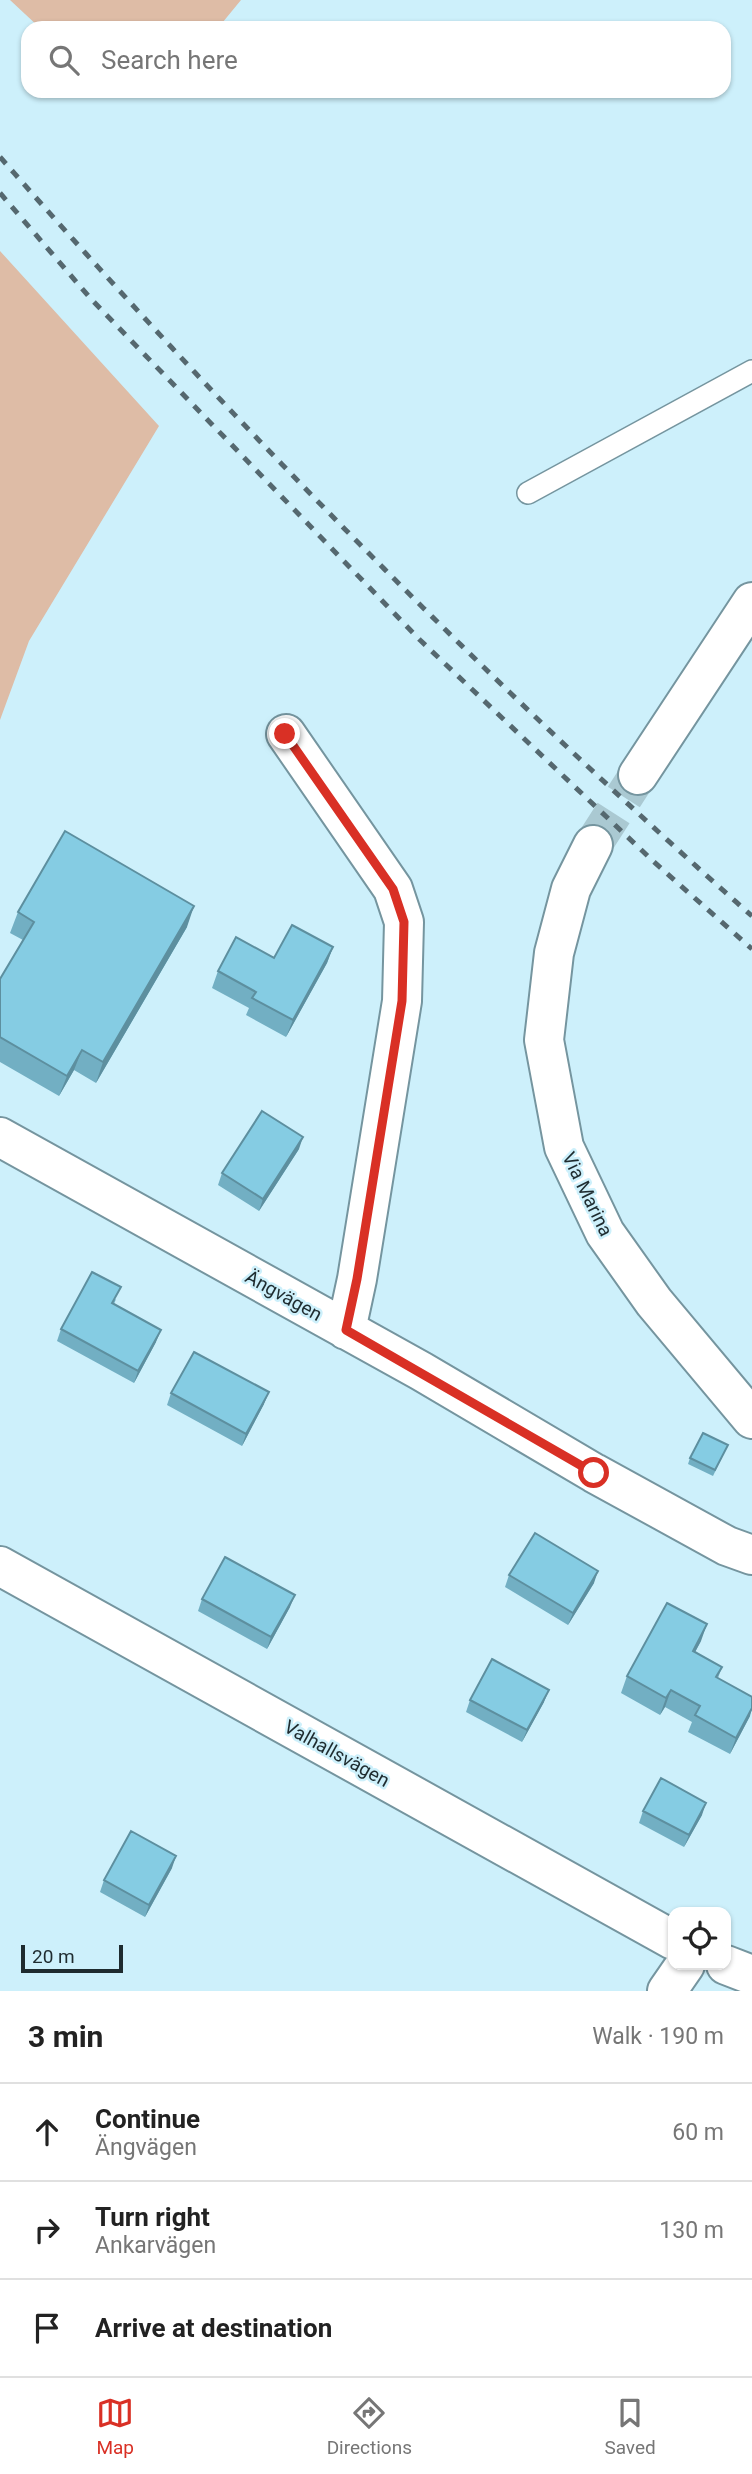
<!DOCTYPE html>
<html lang="en">
<head>
<meta charset="utf-8">
<style>
  :root { --surface:#fff; --page:#f2f2f2; --text:#222; --muted:#767676; --line:#e0e0e0; --accent:#d93025 }
  body { margin:0; font-family:Roboto,sans-serif; background:var(--page); color:var(--text) }
  .controls { position:absolute; right:21px; bottom:21px; display:grid; overflow:hidden; border-radius:14px; box-shadow:0 2px 5px #0004 }
  .controls button { width:63px; height:63px; display:grid; place-items:center; padding:0; border:0; border-bottom:2px solid var(--line); background:var(--surface); color:var(--text); font:35px sans-serif }
  .scale { position:absolute; left:21px; bottom:18px; width:102px; box-sizing:border-box; padding-left:7px; border:4px solid #1e2b2f; border-top:0; font-size:19px; line-height:24px; white-space:nowrap; color:#1e2b2f; -webkit-text-stroke:5px #cdf0fb; paint-order:stroke }
  .stop { position:absolute; width:21px; height:21px; margin:-16px; border:5px solid #d93025; border-radius:50%; background:#fff }
  .stop.end { background:#d93025; border-color:#fff; box-shadow:0 2px 7px #0008 }
  .list { margin:0; padding:0; list-style:none }
  h2 { display:flex; justify-content:space-between; align-items:center; height:91px; margin:0; padding:0 28px; font-size:30px }
  h2 small { font-size:23px; font-weight:400; color:var(--muted) }
  .list li { display:grid; grid-template-columns:46px 1fr auto; gap:21px; align-items:center; box-sizing:border-box; height:98px; padding:0 28px; border-top:2px solid var(--line) }
  .list b { display:block; font-size:26px; white-space:nowrap }
  .list p { margin:0; font-size:23px; white-space:nowrap; color:var(--muted) }
  .list em { font-size:23px; font-style:normal; color:var(--muted) }
  .icon { flex:none; width:38px; height:38px; fill:none; stroke:currentColor; stroke-width:2; stroke-linecap:round; stroke-linejoin:round }
  .map { position:relative; flex:none; width:752px; height:1991px; overflow:hidden }
  .search { position:absolute; background:var(--surface); box-shadow:0 2px 5px #0004; left:21px; right:21px; top:21px; height:77px; display:flex; align-items:center; gap:18px; box-sizing:border-box; padding:0 24px; border-radius:21px; color:var(--muted); font-size:26px }
  .sheet { height:385px; background:var(--surface) }
  nav { display:flex; justify-content:space-around; align-items:center; box-sizing:border-box; height:98px; border-top:2px solid var(--line); background:var(--surface); font-size:19px; color:var(--muted) }
  nav a { display:grid; justify-items:center; gap:4px }
  nav .on { color:var(--accent) }
  .map>svg:first-child { display:block }
  .green { fill:#debca6 }
  .lines { fill:none; stroke-linecap:round; stroke-linejoin:round }
  .street-tunnel { stroke:#aac9d2; stroke-width:38; stroke-dasharray:38 19; stroke-linecap:butt }
  .lane-casing { stroke:#75959f; stroke-width:24 }
  .street-casing { stroke:#75959f; stroke-width:42 }
  .secondary-casing { stroke:#75959f; stroke-width:42 }
  .lane { stroke:#fff; stroke-width:21 }
  .street { stroke:#fff; stroke-width:38 }
  .secondary { stroke:#fff; stroke-width:38 }
  .rail { stroke:#55686f; stroke-width:5; stroke-dasharray:9 9; stroke-linecap:butt }
  .wall { fill:#72afc3 }
  .shaded-wall { fill:#5d8f9f }
  .building { fill:#85cce3; stroke:#5d8f9f; stroke-width:2 }
  .route { stroke:#d93025; stroke-width:9 }
  .labels { text-anchor:middle; stroke-width:5; stroke-linejoin:round; paint-order:stroke }
  .street-label { font-size:19px; fill:#1e2b2f; stroke:#cdf0fb }
</style>
</head>
<body>
<div class="map">
<svg width="752" height="1991" viewBox="0 0 752 1991">
  <rect width="100%" height="100%" fill="#cdf0fb"/>
  <path class="green" d="M 10,0 L 241,0 L 218,28 L 40,28 Z
    M 0,251 L 159,426 L 29,641 L 0,720 Z"/>
  <g class="lines">
    <path class="street-tunnel" d="M 593,845 L 638,775"/>
    <defs>
      <path id="lane" d="M 528,493 L 752,371"/>
      <path id="street" d="M 286,734 L 393,889 L 404,922 L 402,1001 L 357,1279 L 346,1330
        M 638,775 L 752,602
        M 593,845 L 571,889 L 554,953 L 544,1040 L 564,1147 L 605,1233 L 654,1302 L 752,1419
        M 0,1137 L 421,1371 L 594,1473 L 727,1546 L 752,1555
        M 667,1991 L 685,1965"/>
      <path id="secondary" d="M 0,1566 L 673,1940
        M 726,1965 L 752,1975"/>
    </defs>
    <use href="#lane" class="lane-casing"/>
    <use href="#street" class="street-casing"/>
    <use href="#secondary" class="secondary-casing"/>
    <use href="#lane" class="lane"/>
    <use href="#street" class="street"/>
    <use href="#secondary" class="secondary"/>
    <path class="rail" d="M 0,157 C 235,425 485,680 752,916
      M 0,193 L 91,299 L 420,640 L 653,861 L 752,949"/>
  </g>
  <path class="wall" d="M 18,912 L 187,927 L 96,1083 L 74,1070 L 59,1096 L 0,1062 L 0,979 L 23,940 L 10,933 Z
    M 333,947 L 327,963 L 286,1037 L 246,1015 L 249,1008 L 212,988 L 218,971 Z
    M 299,1149 L 259,1211 L 218,1185 L 222,1173 Z
    M 116,1299 L 114,1304 L 156,1342 L 134,1383 L 57,1341 L 61,1329 Z
    M 171,1393 L 264,1404 L 242,1446 L 167,1405 Z
    M 728,1445 L 713,1476 L 688,1464 L 690,1458 Z
    M 509,1575 L 594,1583 L 568,1625 L 505,1587 Z
    M 202,1599 L 290,1607 L 267,1649 L 198,1611 Z
    M 701,1641 L 695,1652 L 722,1667 L 718,1678 L 750,1716 L 730,1754 L 688,1732 L 692,1722 L 665,1707 L 660,1715 L 621,1693 L 627,1676 Z
    M 470,1700 L 544,1702 L 522,1742 L 466,1712 Z
    M 643,1811 L 702,1815 L 684,1847 L 639,1823 Z
    M 172,1868 L 145,1917 L 100,1892 L 104,1880 Z"/>
  <path class="shaded-wall" d="M 194,906 L 187,927 L 96,1083 L 103,1062 Z
    M 333,947 L 327,963 L 286,1037 L 293,1020 Z
    M 82,1050 L 74,1070 L 59,1096 L 67,1076 Z
    M 303,1137 L 299,1149 L 259,1211 L 263,1199 Z
    M 161,1330 L 156,1342 L 134,1383 L 138,1371 Z
    M 269,1392 L 264,1404 L 242,1446 L 246,1434 Z
    M 598,1571 L 594,1583 L 568,1625 L 573,1613 Z
    M 295,1595 L 290,1607 L 267,1649 L 271,1637 Z
    M 707,1624 L 701,1641 L 687,1667 L 693,1651 Z
    M 549,1690 L 544,1702 L 522,1742 L 527,1730 Z
    M 671,1690 L 665,1707 L 660,1715 L 666,1698 Z
    M 752,1708 L 750,1716 L 730,1754 L 736,1738 Z
    M 706,1803 L 702,1815 L 684,1847 L 689,1835 Z
    M 176,1856 L 172,1868 L 145,1917 L 149,1905 Z"/>
  <path class="building" d="M 65,831 L 194,906 L 103,1062 L 82,1050 L 67,1076 L 0,1037 L 0,979 L 34,922 L 18,912 Z
    M 292,925 L 333,947 L 293,1020 L 252,998 L 256,992 L 218,971 L 236,937 L 274,958 Z
    M 262,1111 L 303,1137 L 263,1199 L 222,1173 Z
    M 92,1272 L 121,1287 L 112,1303 L 161,1330 L 138,1371 L 61,1329 Z
    M 194,1352 L 269,1392 L 246,1434 L 171,1393 Z
    M 703,1433 L 728,1445 L 715,1470 L 690,1458 Z
    M 535,1533 L 598,1571 L 573,1613 L 509,1575 Z
    M 225,1557 L 295,1595 L 271,1637 L 202,1599 Z
    M 667,1603 L 707,1624 L 693,1651 L 722,1667 L 716,1677 L 752,1697 L 752,1708 L 736,1738 L 695,1715 L 700,1706 L 671,1690 L 666,1698 L 627,1676 Z
    M 492,1659 L 549,1690 L 527,1730 L 470,1700 Z
    M 661,1778 L 706,1803 L 689,1835 L 643,1811 Z
    M 131,1831 L 176,1856 L 149,1905 L 104,1880 Z"/>
  <g class="lines">
    <path class="route" d="M 285,734 L 393,889 L 404,922 L 402,1001 L 357,1279 L 346,1330 L 594,1473"/>
  </g>
  <g class="labels">
    <g class="street-label">
      <text transform="translate(588 1194) rotate(64)" y="7">Via Marina</text>
      <text transform="translate(284 1295) rotate(29)" y="7">Ängvägen</text>
      <text transform="translate(337 1753) rotate(29)" y="7">Valhallsvägen</text>
    </g>
  </g>
</svg>
<div class="controls">
<button><svg class="icon" aria-label="locate" viewBox="0 0 24 24"><circle cx="12" cy="12" r="6"/><path d="M12 2v4M12 18v4M2 12h4M18 12h4"/></svg></button>
</div>
<div class="scale">20 m</div>
<div class="stop" style="left:594px;top:1473px"></div>
<div class="stop end" style="left:285px;top:734px"></div>
<div class="search"><svg class="icon" aria-label="search" viewBox="0 0 24 24"><circle cx="10" cy="10" r="6"/><path d="M15 15l6 6"/></svg>Search here</div>
</div>
<section class="sheet">
<h2>3 min<small>Walk · 190 m</small></h2>
<ul class="list">
<li><svg class="icon" aria-label="ahead" viewBox="0 0 24 24"><path d="M12 20V5M6 11l6-6 6 6"/></svg><div><b>Continue</b><p>Ängvägen</p></div><em>60 m</em></li>
<li><svg class="icon" aria-label="right" viewBox="0 0 24 24"><path d="M7 20v-9h11M14 6l5 5-5 5"/></svg><div><b>Turn right</b><p>Ankarvägen</p></div><em>130 m</em></li>
<li><svg class="icon" aria-label="arrive" viewBox="0 0 24 24"><path d="M6 21V4h12l-3 4 3 4H6"/></svg><div><b>Arrive at destination</b></div></li>
</ul>
</section>
<nav>
<a class="on"><svg class="icon" aria-label="map" viewBox="0 0 24 24"><path d="M3 6l6-2 6 2 6-2v14l-6 2-6-2-6 2zM9 4v14M15 6v14"/></svg>Map</a>
<a><svg class="icon" aria-label="directions" viewBox="0 0 24 24"><path d="M12 3l9 9-9 9-9-9zM9 14v-3h6M13 9l2 2-2 2"/></svg>Directions</a>
<a><svg class="icon" aria-label="saved" viewBox="0 0 24 24"><path d="M7 4h10v16l-5-4-5 4z"/></svg>Saved</a>
</nav>
</body>
</html>
